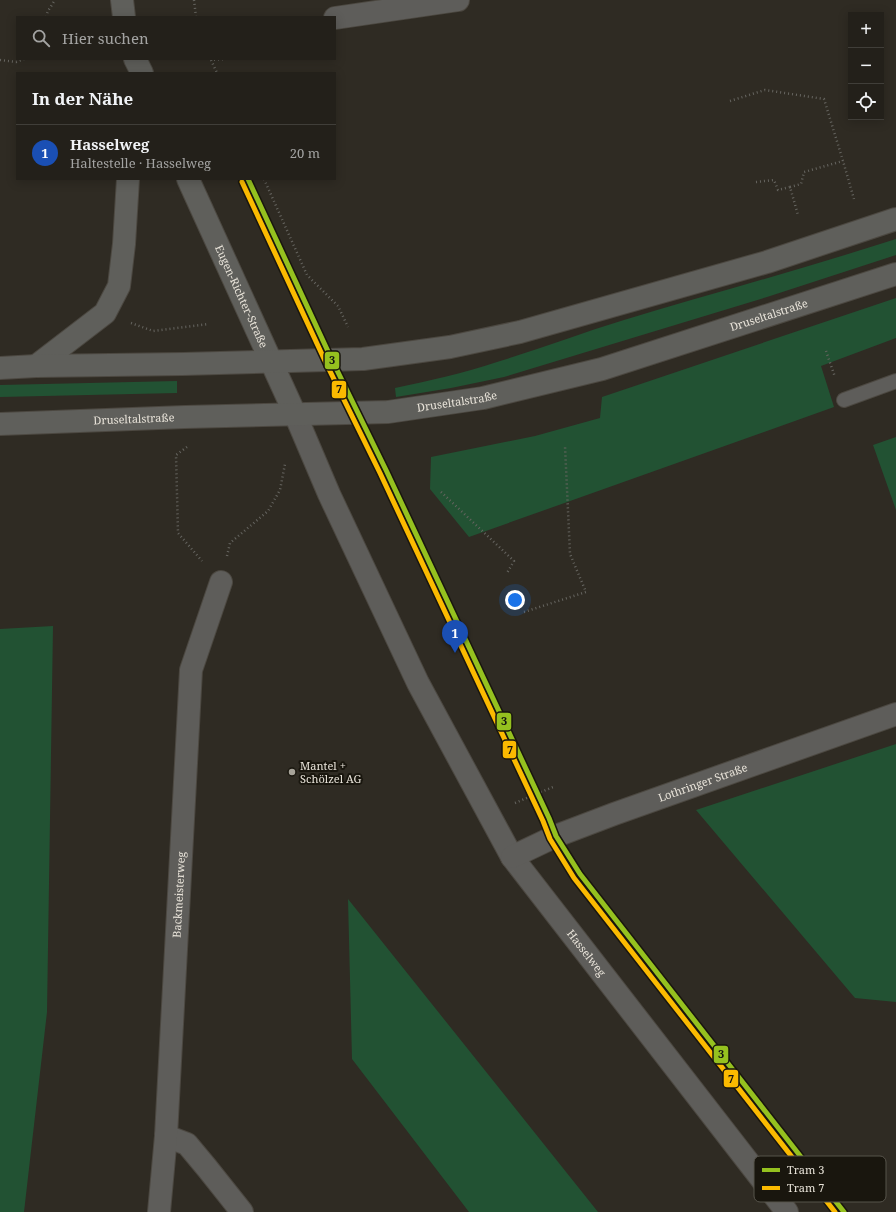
<!DOCTYPE html>
<html lang="de">
<head>
<meta charset="utf-8">
<style>
  :root { --surface:#23201a; --page:#2b2823; --text:#f1f3f6; --muted:#a3a3a2; --line:#403e39; --accent:#a7a399 }
  body { margin:0; font-family:"Noto Serif",serif; background:var(--page); color:var(--text) }
  .controls { position:absolute; right:12px; top:12px; display:grid; overflow:hidden; border-radius:0px; box-shadow:0 2px 10px #0003 }
  .controls button { width:36px; height:36px; display:grid; place-items:center; padding:0; border:0; border-bottom:1px solid var(--line); background:var(--surface); color:var(--text); font:20px sans-serif }
  .you { position:absolute; left:515px; top:600px; width:14px; height:14px; margin:-10px; border:3px solid #fff; border-radius:50%; background:#1a73e8; box-shadow:0 0 0 6px #1a73e833 }
  .badge { display:grid; place-items:center; width:26px; height:26px; border-radius:50%; background:var(--accent); color:#fff; font-size:13px; font-weight:700 }
  .pin { position:absolute; translate:-50% -33px; filter:drop-shadow(0 1px 2px #0008) }
  .pin::after { content:''; position:absolute; top:21px; width:14px; height:12px; background:inherit; clip-path:polygon(0 0,100% 0,50% 100%) }
  .list { margin:0; padding:0; list-style:none }
  h2 { display:flex; justify-content:space-between; align-items:center; height:52px; margin:0; padding:0 16px; font-size:17px }
  h2 small { font-size:13px; font-weight:400; color:var(--muted) }
  .list li { display:grid; grid-template-columns:26px 1fr auto; gap:12px; align-items:center; box-sizing:border-box; height:56px; padding:0 16px; border-top:1px solid var(--line) }
  .list b { display:block; font-size:15px; white-space:nowrap }
  .list p { margin:0; font-size:13px; white-space:nowrap; color:var(--muted) }
  .list em { font-size:13px; font-style:normal; color:var(--muted) }
  .icon { flex:none; width:22px; height:22px; fill:none; stroke:currentColor; stroke-width:2; stroke-linecap:round; stroke-linejoin:round }
  .map { position:relative; flex:none; width:896px; height:1212px; overflow:hidden }
  .search { position:absolute; background:var(--surface); box-shadow:0 2px 10px #0003; left:16px; top:16px; width:320px; height:44px; display:flex; align-items:center; gap:10px; box-sizing:border-box; padding:0 14px; border-radius:0px; color:var(--muted); font-size:15px }
  .panel { position:absolute; background:var(--surface); box-shadow:0 2px 10px #0003; left:16px; top:72px; width:320px; height:108px; border-radius:0px }
  .map>svg:first-child { display:block }
  .green { fill:#225233 }
  .lines { fill:none; stroke-linecap:round; stroke-linejoin:round }
  .service-casing { stroke:#4c4841; stroke-width:16 }
  .minor-casing { stroke:#4c4841; stroke-width:24 }
  .secondary-casing { stroke:#4c4841; stroke-width:24 }
  .path { stroke:#666560; stroke-width:2.5; stroke-dasharray:1 3; stroke-linecap:butt }
  .service { stroke:#5e5d5a; stroke-width:14 }
  .minor { stroke:#5e5d5a; stroke-width:22 }
  .secondary { stroke:#5f5f5b; stroke-width:22 }
  .tram-1-casing { stroke:#19160e; stroke-width:8 }
  .tram-2-casing { stroke:#19160e; stroke-width:8 }
  .tram-1 { stroke:#95c11f; stroke-width:5 }
  .tram-2 { stroke:#fbba00; stroke-width:5 }
  .poi-dot { fill:#a7a399; stroke:#19160e; stroke-width:1.5 }
  .labels { text-anchor:middle; stroke-width:4; stroke-linejoin:round; paint-order:stroke }
  .street-label { font-size:11px; fill:#e8e3d9; stroke:#19160e }
  .poi-label { font-size:11px; fill:#e8e3d9; stroke:#19160e; text-anchor:start }
  .key { fill:#19160e; stroke:#57544b; stroke-width:1 }
  .key-label { font-size:11px; fill:#e8e3d9 }
  .line-badge { stroke:#19160e; stroke-width:1.5 }
  .pale-badge-label { font-size:11px; text-anchor:middle; font-weight:bold; fill:#111 }
</style>
</head>
<body>
<div class="map">
<svg width="896" height="1212" viewBox="0 0 896 1212">
  <rect width="100%" height="100%" fill="#2f2b23"/>
  <path class="green" d="M 896,239 L 896,255 L 767,297 L 504,377 L 451,388 L 396,397 L 395,388 C 429,381 464,373 497,362 C 540,349 581,333 624,320 C 714,293 806,268 896,239 Z
    M 896,298 L 896,338 L 821,366 L 834,407 L 469,537 L 430,489 L 431,457 L 535,436 L 600,418 L 602,397 Z
    M 177,381 L 177,393 L 0,397 L 0,385 Z
    M 896,437 L 896,510 L 873,445 Z
    M 53,626 L 47,1012 L 24,1212 L 0,1212 L 0,629 Z
    M 896,744 L 896,1002 L 855,998 L 696,810 Z
    M 348,899 L 598,1212 L 469,1212 L 352,1059 Z"/>
  <g class="lines">
    <defs>
      <path id="service" d="M 844,400 L 896,381"/>
      <g id="minor">
        <path d="M 335,18 L 458,0"/>
        <path id="s1" d="M 295,414 L 329,494 L 418,683 L 512,857 L 787,1212"/>
        <path id="s2" d="M 512,857 L 556,836 L 614,814 L 896,714"/>
        <path d="M 166,1136 L 187,1144 L 207,1168 L 242,1212"/>
        <path id="s3" d="M 159,1212 L 166,1136 L 191,670 L 221,582"/>
      </g>
      <g id="secondary">
        <path d="M 122,0 L 124,17"/>
        <path d="M 135,59 L 142,73"/>
        <path id="s4" d="M 188,179 L 295,414"/>
        <path d="M 36,366 L 105,313 L 119,286 L 124,244 L 128,179"/>
        <path d="M 0,368 L 36,366 L 183,364 L 363,359 L 450,347 L 520,332 L 767,262 L 896,219"/>
        <path id="s5" d="M 0,424 L 185,417 L 388,412 L 483,398 L 602,369 L 896,274"/>
      </g>
    </defs>
    <use href="#service" class="service-casing"/>
    <use href="#minor" class="minor-casing"/>
    <use href="#secondary" class="secondary-casing"/>
    <path class="path" d="M 194,0 L 196,17
      M 46,17 L 48,11 L 55,0
      M 211,59 L 211,60 L 225,59
      M 0,60 L 16,62 L 24,59
      M 211,60 L 217,73
      M 730,101 L 765,90 L 824,99 L 843,161 L 854,199
      M 264,179 L 307,275 L 338,306 L 348,327
      M 756,182 L 774,180 L 778,190 L 790,187 L 798,215
      M 790,187 L 801,184 L 804,172 L 843,161
      M 131,323 L 153,331 L 209,324
      M 826,351 L 835,377
      M 187,447 L 176,455 L 178,533 L 202,561
      M 441,492 L 514,561 L 507,573
      M 227,556 L 230,543 L 268,511 L 280,490 L 285,464
      M 524,612 L 586,592 L 570,554 L 565,446
      M 515,803 L 553,787"/>
    <use href="#service" class="service"/>
    <use href="#minor" class="minor"/>
    <use href="#secondary" class="secondary"/>
    <defs>
      <path id="tram-1" d="M 248,179 L 332,360 L 386,470 L 549,818 L 556,836 L 580,874 L 844,1212"/>
      <path id="tram-2" d="M 242,182 L 326,363 L 380,473 L 543,821 L 550,839 L 574,878 L 835,1212"/>
    </defs>
    <use href="#tram-1" class="tram-1-casing"/>
    <use href="#tram-2" class="tram-2-casing"/>
    <use href="#tram-1" class="tram-1"/>
    <use href="#tram-2" class="tram-2"/>
  </g>
  <circle class="poi-dot" cx="292" cy="772" r="4"/>
  <g class="labels">
    <g class="street-label">
      <text dy="4" stroke="none"><textPath href="#s4" startOffset="129">Eugen-Richter-Straße</textPath></text>
      <text dy="4" stroke="none"><textPath href="#s5" startOffset="782">Druseltalstraße</textPath></text>
      <text dy="4" stroke="none"><textPath href="#s5" startOffset="458">Druseltalstraße</textPath></text>
      <text dy="4" stroke="none"><textPath href="#s5" startOffset="134">Druseltalstraße</textPath></text>
      <text dy="4" stroke="none"><textPath href="#s2" startOffset="205">Lothringer Straße</textPath></text>
      <text dy="4" stroke="none"><textPath href="#s3" startOffset="318">Backmeisterweg</textPath></text>
      <text dy="4" stroke="none"><textPath href="#s1" startOffset="615">Hasselweg</textPath></text>
    </g>
    <g class="poi-label">
      <text x="300" y="770">Mantel +<tspan x="300" dy="13">Schölzel AG</tspan></text>
    </g>
  </g>
  <rect x="754" y="1156" width="132" height="46" rx="6" class="key"/>
  <rect x="762" y="1168" width="18" height="4" fill="#95c11f"/>
  <rect x="762" y="1186" width="18" height="4" fill="#fbba00"/>
  <g class="key-label">
    <text x="787" y="1174">Tram 3</text>
    <text x="787" y="1192">Tram 7</text>
  </g>
  <g class="line-badge">
    <rect x="324" y="351" width="16" height="19" rx="4" fill="#95c11f"/>
    <rect x="331" y="380" width="16" height="19" rx="4" fill="#fbba00"/>
    <rect x="496" y="712" width="16" height="19" rx="4" fill="#95c11f"/>
    <rect x="502" y="740" width="15" height="19" rx="4" fill="#fbba00"/>
    <rect x="713" y="1045" width="16" height="19" rx="4" fill="#95c11f"/>
    <rect x="723" y="1069" width="16" height="19" rx="4" fill="#fbba00"/>
  </g>
  <g class="pale-badge-label">
    <text x="332" y="364">3</text>
    <text x="339" y="393">7</text>
    <text x="504" y="725">3</text>
    <text x="510" y="754">7</text>
    <text x="721" y="1058">3</text>
    <text x="731" y="1083">7</text>
  </g>
</svg>
<div class="controls">
<button>+</button>
<button>−</button>
<button><svg class="icon" aria-label="locate" viewBox="0 0 24 24"><circle cx="12" cy="12" r="6"/><path d="M12 2v4M12 18v4M2 12h4M18 12h4"/></svg></button>
</div>
<div class="you"></div>
<div class="pin badge" style="left:455px;top:653px;background:#1a4fb4">1</div>
<div class="search"><svg class="icon" aria-label="search" viewBox="0 0 24 24"><circle cx="10" cy="10" r="6"/><path d="M15 15l6 6"/></svg>Hier suchen</div>
<section class="panel">
<h2>In der Nähe<small></small></h2>
<ul class="list">
<li><span class="badge" style="background:#1a4fb4">1</span><div><b>Hasselweg</b><p>Haltestelle · Hasselweg</p></div><em>20 m</em></li>
</ul>
</section>
</div>
</body>
</html>
